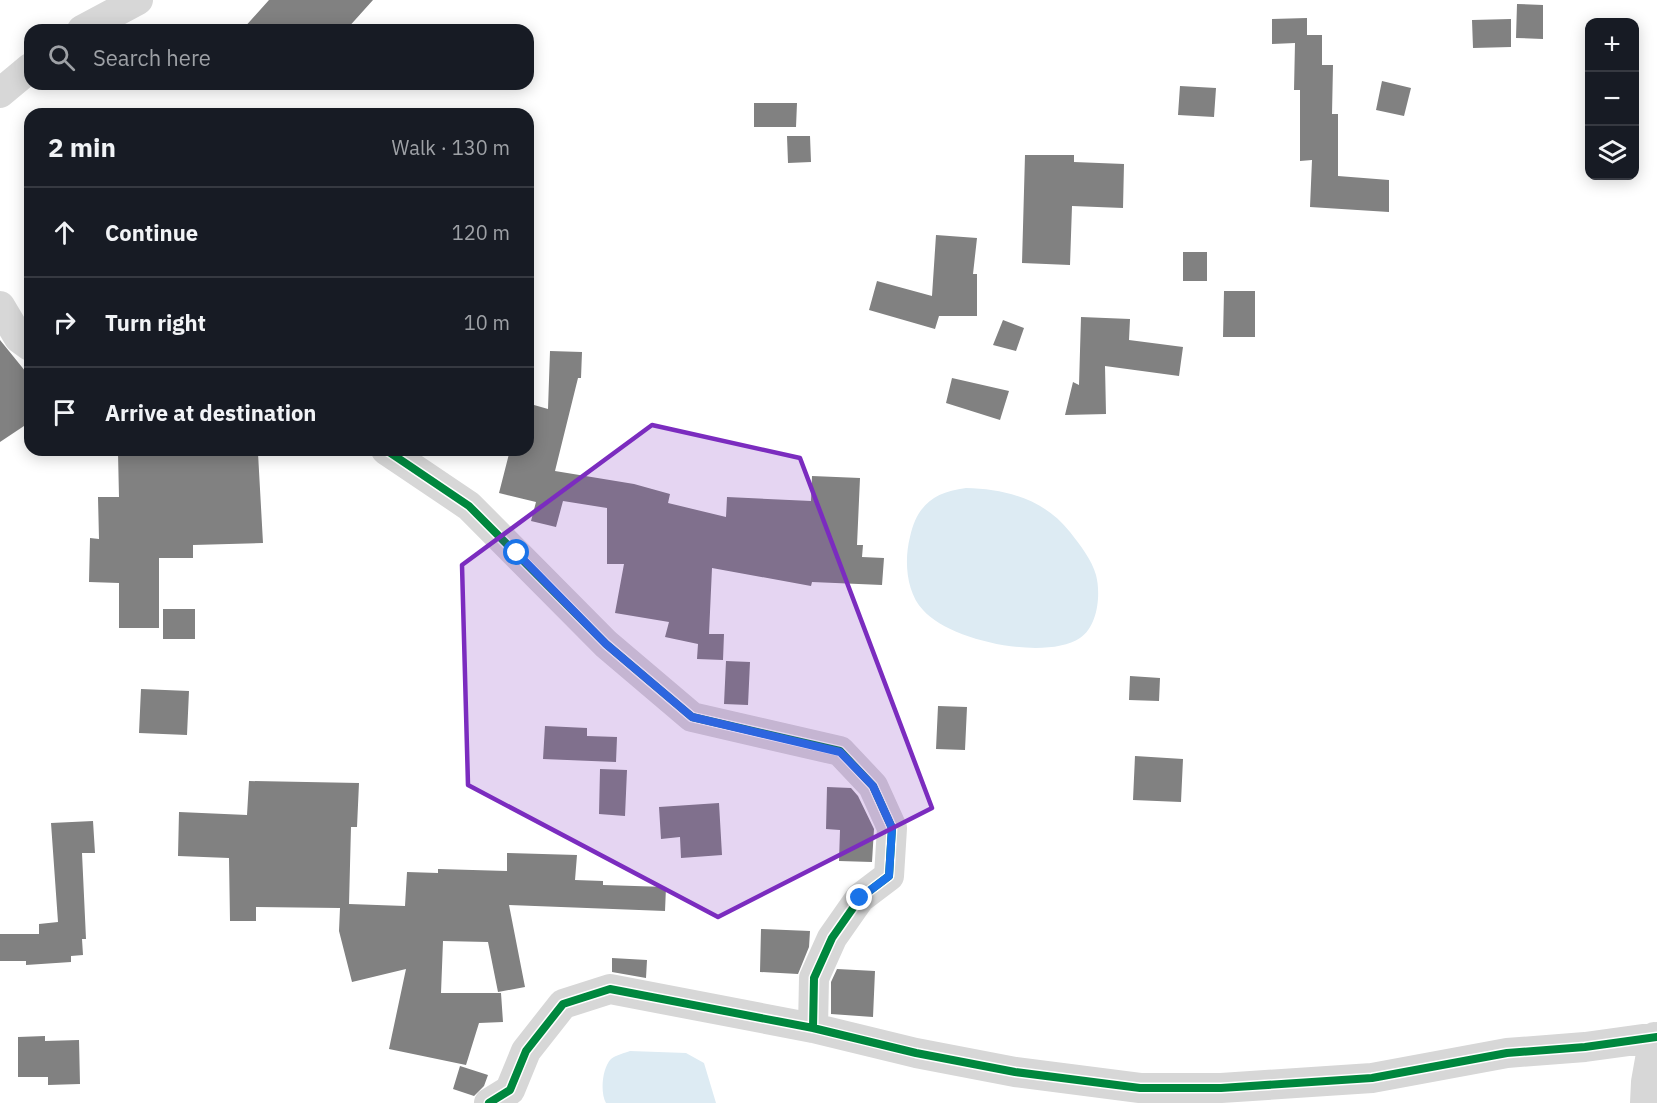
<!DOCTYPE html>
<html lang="en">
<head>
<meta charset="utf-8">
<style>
  :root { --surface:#171b24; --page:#20242c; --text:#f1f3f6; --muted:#9ea1a6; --line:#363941 }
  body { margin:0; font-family:"IBM Plex Sans",sans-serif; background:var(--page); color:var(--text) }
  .controls { position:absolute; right:18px; top:18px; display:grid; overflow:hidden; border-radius:12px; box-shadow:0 3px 15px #0003 }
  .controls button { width:54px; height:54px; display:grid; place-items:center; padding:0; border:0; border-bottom:2px solid var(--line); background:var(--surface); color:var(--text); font:30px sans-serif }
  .stop { position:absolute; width:18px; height:18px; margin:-14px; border:4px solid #1a73e8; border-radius:50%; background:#fff }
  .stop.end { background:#1a73e8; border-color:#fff; box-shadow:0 2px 6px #0008 }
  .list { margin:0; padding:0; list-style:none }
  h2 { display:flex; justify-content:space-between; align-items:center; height:78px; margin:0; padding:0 24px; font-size:26px }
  h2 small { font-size:20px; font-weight:400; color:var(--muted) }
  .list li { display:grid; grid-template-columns:39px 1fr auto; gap:18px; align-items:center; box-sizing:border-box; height:90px; padding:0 24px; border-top:2px solid var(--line) }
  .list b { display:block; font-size:22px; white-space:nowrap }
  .list em { font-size:20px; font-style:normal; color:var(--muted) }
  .icon { flex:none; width:33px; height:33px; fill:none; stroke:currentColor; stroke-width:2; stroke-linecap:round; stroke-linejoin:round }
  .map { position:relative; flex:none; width:1657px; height:1103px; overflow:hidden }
  .search { position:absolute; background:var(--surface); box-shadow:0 3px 15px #0003; left:24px; top:24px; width:510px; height:66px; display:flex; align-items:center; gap:15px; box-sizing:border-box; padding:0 21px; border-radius:18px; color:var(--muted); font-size:22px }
  .panel { position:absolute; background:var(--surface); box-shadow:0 3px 15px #0003; left:24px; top:108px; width:510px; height:348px; border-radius:18px }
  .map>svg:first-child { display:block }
  .water { fill:#ddebf3 }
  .building { fill:#818181 }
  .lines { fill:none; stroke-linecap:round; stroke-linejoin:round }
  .minor { stroke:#d7d7d7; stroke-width:30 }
  .cycleway-casing { stroke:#fff; stroke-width:11 }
  .cycleway { stroke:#00873e; stroke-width:8 }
  .route { stroke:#1a73e8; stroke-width:8 }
  .marked { fill:#7b2cbf; fill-opacity:0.2; stroke:#7b2cbf; stroke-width:4.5; stroke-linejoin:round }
</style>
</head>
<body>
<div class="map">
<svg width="1657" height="1103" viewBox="0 0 1657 1103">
  <rect width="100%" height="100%" fill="#fff"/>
  <path class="water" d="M 966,488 C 1006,489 1044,499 1070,532 C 1080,545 1092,560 1096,575 C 1101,594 1098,626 1080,638 C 1045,661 950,641 923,610 C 906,592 904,560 910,537 C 917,505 934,492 966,488 Z
    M 630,1051 L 686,1053 L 704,1063 L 716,1103 L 606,1103 C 600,1093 602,1068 611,1059 C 616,1055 625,1053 630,1051 Z"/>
  <path class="building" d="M 269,0 L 373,0 L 346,30 L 242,30 Z
    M 1517,4 L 1543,5 L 1543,39 L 1516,38 Z
    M 1307,18 L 1307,35 L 1322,35 L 1322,65 L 1333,65 L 1332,114 L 1338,114 L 1338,176 L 1389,180 L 1389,212 L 1310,207 L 1312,160 L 1300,161 L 1300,90 L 1294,90 L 1295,43 L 1272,44 L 1272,19 Z
    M 1511,19 L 1511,47 L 1473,48 L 1472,20 Z
    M 1382,81 L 1411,88 L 1404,116 L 1376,110 Z
    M 1180,86 L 1216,88 L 1214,117 L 1178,115 Z
    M 754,103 L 797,103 L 796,127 L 754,127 Z
    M 787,136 L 810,136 L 811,162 L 788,163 Z
    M 1025,155 L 1074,155 L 1074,162 L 1124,164 L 1123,208 L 1072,206 L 1070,265 L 1022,263 Z
    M 936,235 L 977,238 L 973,274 L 977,274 L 977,316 L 939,316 L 935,329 L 869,310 L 877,281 L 932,296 Z
    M 1183,252 L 1207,252 L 1207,281 L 1183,281 Z
    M 1224,291 L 1255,291 L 1255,337 L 1223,337 Z
    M 1081,317 L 1130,319 L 1129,340 L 1183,347 L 1179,376 L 1105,366 L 1106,414 L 1065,415 L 1073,382 L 1079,385 Z
    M 1003,320 L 1024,328 L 1016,351 L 993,345 Z
    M 0,340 L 30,377 L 30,422 L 0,442 Z
    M 550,351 L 582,352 L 581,378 L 578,378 L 555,471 L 634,484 L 670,494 L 668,503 L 726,517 L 727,497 L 811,501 L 812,476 L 860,478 L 857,545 L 863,545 L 862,557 L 884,558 L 882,585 L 812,582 L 811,586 L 712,568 L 709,634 L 724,634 L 723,660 L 697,659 L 698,644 L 665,637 L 669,622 L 615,613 L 624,564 L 607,564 L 607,508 L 563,501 L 556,527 L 531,521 L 536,502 L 499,493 L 510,450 L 528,450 L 528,427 L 534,405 L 548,409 Z
    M 952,378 L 1009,391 L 1000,420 L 946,403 Z
    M 158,452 L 258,453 L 263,543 L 193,545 L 193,558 L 159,558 L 159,628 L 119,628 L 119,583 L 89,582 L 90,538 L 99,539 L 98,497 L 119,497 L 118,453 Z
    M 163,609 L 195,609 L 195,639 L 163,639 Z
    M 726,661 L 750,662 L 748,705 L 724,704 Z
    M 1130,676 L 1160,678 L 1159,701 L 1129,700 Z
    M 141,689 L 189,691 L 187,735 L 139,733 Z
    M 938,706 L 967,707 L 965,750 L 936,749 Z
    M 545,726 L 587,728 L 587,736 L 617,737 L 616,762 L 543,759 Z
    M 1135,756 L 1183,759 L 1181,802 L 1133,800 Z
    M 600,769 L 627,770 L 625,816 L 599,814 Z
    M 249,781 L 359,783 L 357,827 L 351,827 L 349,904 L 405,906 L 407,872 L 438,873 L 438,869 L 507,871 L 507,853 L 577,855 L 575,880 L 603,881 L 603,885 L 666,887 L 665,911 L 509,905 L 525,987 L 498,992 L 488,942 L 443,941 L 441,993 L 501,993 L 503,1022 L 479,1023 L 466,1065 L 389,1049 L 406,969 L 352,982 L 339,931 L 340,908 L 256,907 L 256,921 L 230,921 L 229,858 L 178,856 L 179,812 L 247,815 Z
    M 827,787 L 851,788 L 858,796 L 874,829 L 872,862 L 839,861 L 840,830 L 826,829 Z
    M 719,803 L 722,855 L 681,858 L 680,837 L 661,839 L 659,807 Z
    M 93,821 L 95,853 L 82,853 L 86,939 L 82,939 L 83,955 L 71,956 L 71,962 L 26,965 L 26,961 L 0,961 L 0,934 L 39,934 L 39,924 L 58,922 L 51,823 Z
    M 761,929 L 810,931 L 809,947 L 798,974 L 760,972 Z
    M 612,958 L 647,960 L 646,978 L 612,972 Z
    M 837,969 L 875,971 L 873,1017 L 831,1014 L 831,982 Z
    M 45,1036 L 45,1041 L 79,1040 L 80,1084 L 48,1085 L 48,1077 L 18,1077 L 18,1037 Z
    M 460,1066 L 488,1075 L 484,1086 L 474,1096 L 453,1089 Z"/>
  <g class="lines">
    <path class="minor" d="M 82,30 L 138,0
      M 0,93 L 30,68
      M 0,306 L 19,338 L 30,346
      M 386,450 L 469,506 L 606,644 L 692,717 L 840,751 L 873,786 L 892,828 L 889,876 L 860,898 L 832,938 L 814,978 L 813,1028
      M 489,1103 L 510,1090 L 526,1051 L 563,1004 L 610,989 L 813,1028 L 916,1053 L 1015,1072 L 1140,1088 L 1221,1088 L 1372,1078 L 1507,1053 L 1585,1047 L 1657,1037
      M 1645,1103 L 1646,1082 L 1654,1037"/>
    <defs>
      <path id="cycleway" d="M 386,450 L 469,506 L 606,644 L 692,717 L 840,751 L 873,786 L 892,828 L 889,876 L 860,898 L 832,938 L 814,978 L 813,1028
        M 489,1103 L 510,1090 L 526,1051 L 563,1004 L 610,989 L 813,1028 L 916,1053 L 1015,1072 L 1140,1088 L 1221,1088 L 1372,1078 L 1507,1053 L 1585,1047 L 1657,1037"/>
    </defs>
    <use href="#cycleway" class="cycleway-casing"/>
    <use href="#cycleway" class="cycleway"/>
  </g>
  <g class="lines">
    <path class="route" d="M 517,553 L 606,644 L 692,717 L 840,752 L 873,786 L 892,828 L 889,876 L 860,898"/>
  </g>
  <path class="marked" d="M 652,425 L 800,458 L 932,808 L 718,917 L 468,785 L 462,565 Z"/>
</svg>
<div class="controls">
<button>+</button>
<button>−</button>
<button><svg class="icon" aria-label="layers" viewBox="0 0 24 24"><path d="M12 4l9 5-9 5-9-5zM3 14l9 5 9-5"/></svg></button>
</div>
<div class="stop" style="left:517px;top:553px"></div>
<div class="stop end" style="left:860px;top:898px"></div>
<div class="search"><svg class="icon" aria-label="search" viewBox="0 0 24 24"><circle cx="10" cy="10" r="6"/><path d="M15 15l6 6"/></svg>Search here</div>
<section class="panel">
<h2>2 min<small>Walk · 130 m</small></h2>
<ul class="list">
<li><svg class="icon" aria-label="ahead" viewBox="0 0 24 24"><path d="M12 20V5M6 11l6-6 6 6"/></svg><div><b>Continue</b></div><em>120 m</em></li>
<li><svg class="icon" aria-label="right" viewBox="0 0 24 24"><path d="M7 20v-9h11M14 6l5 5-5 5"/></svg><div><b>Turn right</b></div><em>10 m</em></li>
<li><svg class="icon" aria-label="arrive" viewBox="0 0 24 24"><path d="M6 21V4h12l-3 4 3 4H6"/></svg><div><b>Arrive at destination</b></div></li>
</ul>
</section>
</div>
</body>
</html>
